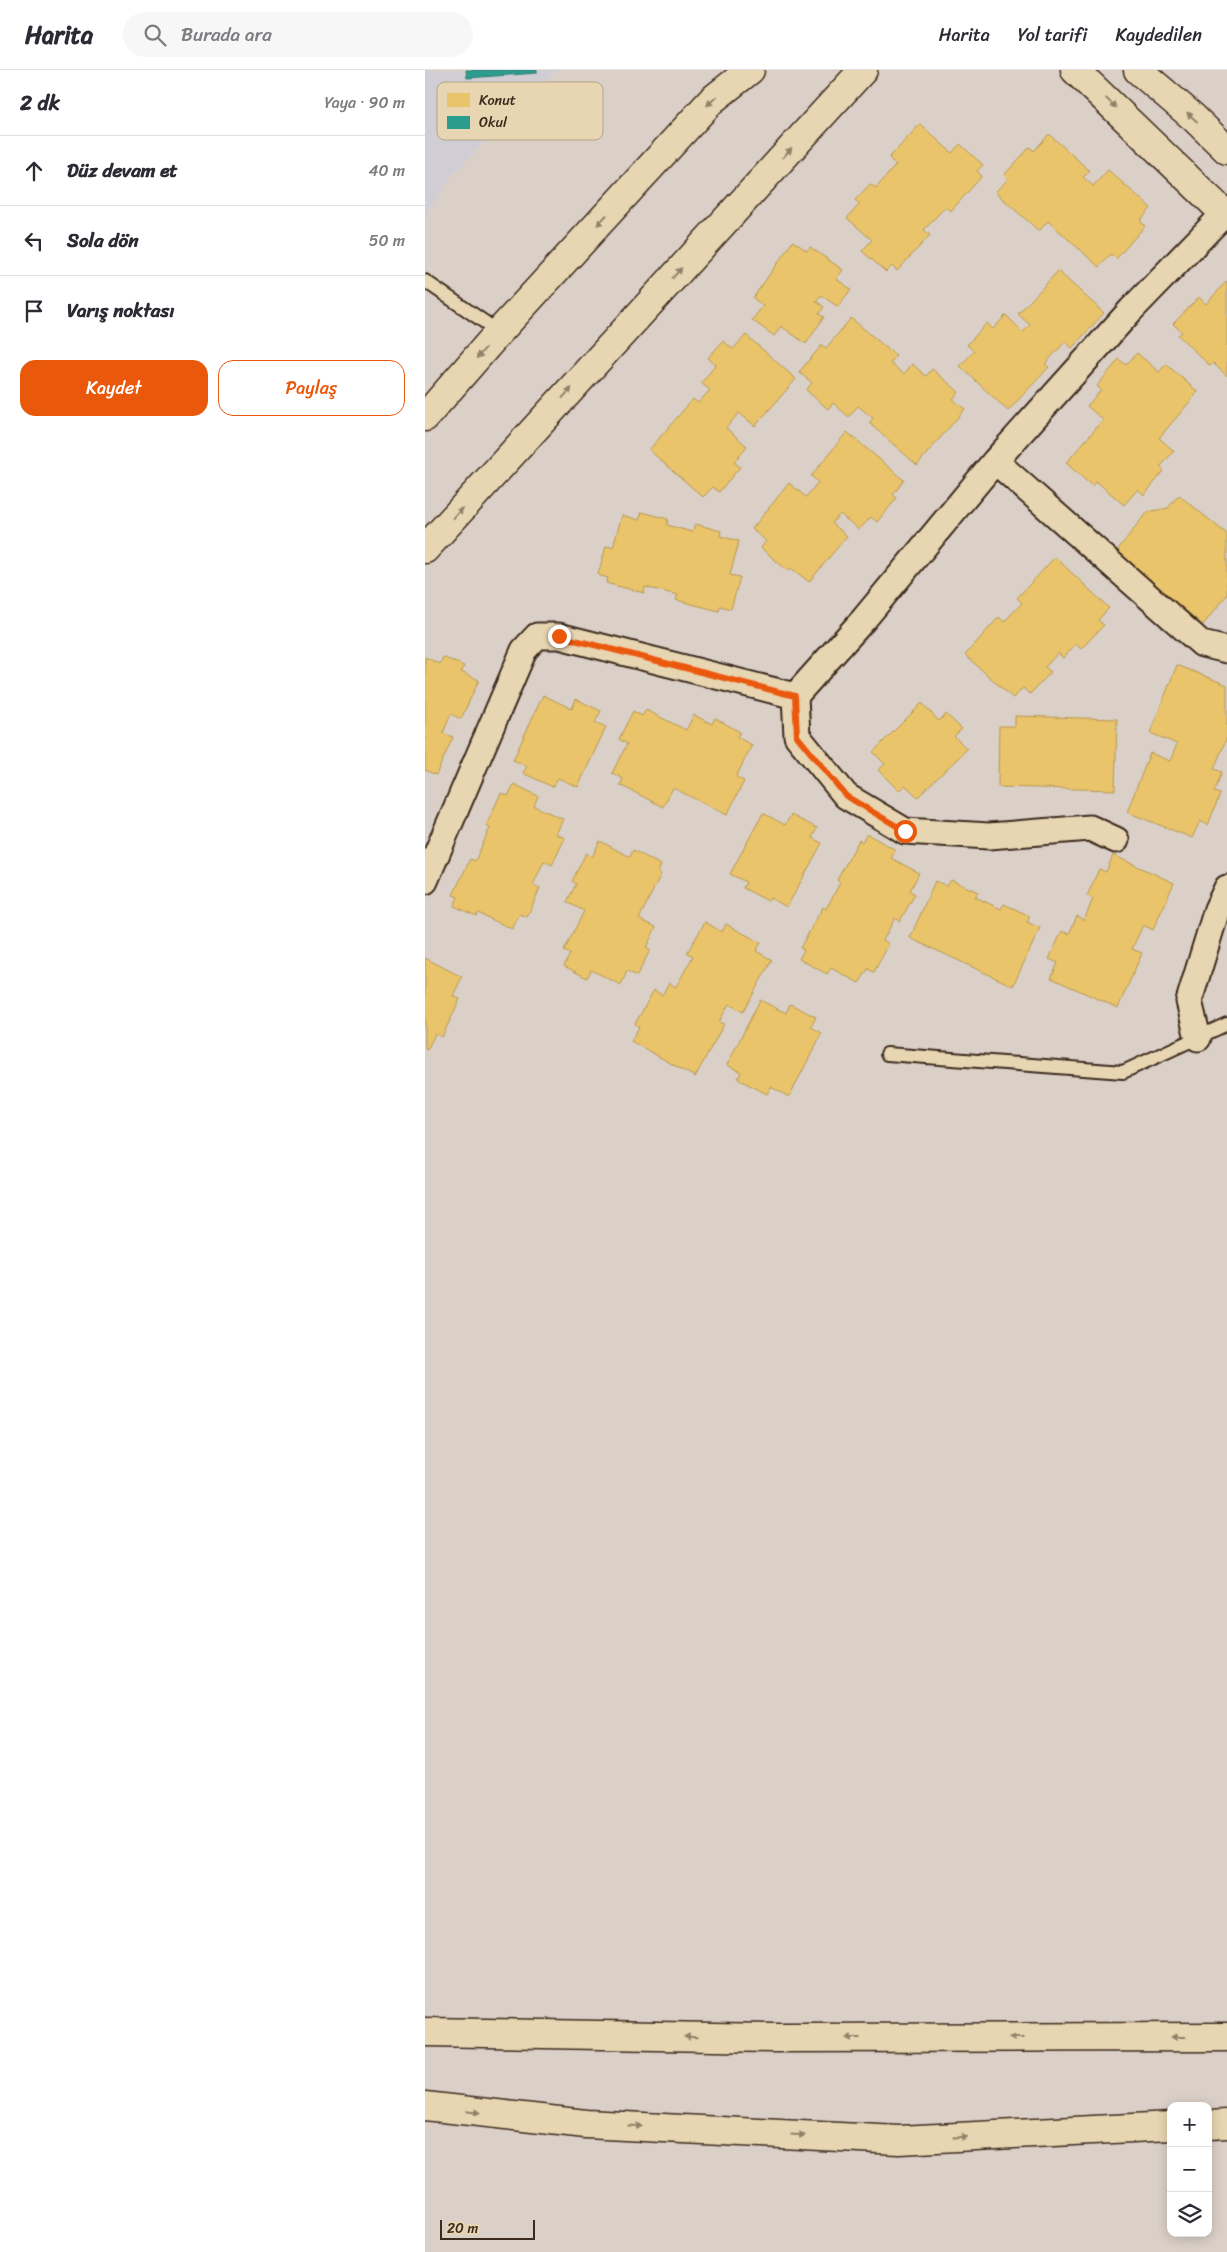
<!DOCTYPE html>
<html lang="tr">
<head>
<meta charset="utf-8">
<style>
  :root { --surface:#fff; --page:#f7f7f7; --text:#2b2b33; --muted:#7c7c81; --line:#e1e1e2; --accent:#ea580c }
  body { margin:0; font-family:Sriracha,sans-serif; background:var(--page); color:var(--text) }
  .controls { position:absolute; right:15px; bottom:15px; display:grid; overflow:hidden; border-radius:10px; box-shadow:0 2px 12px #0003 }
  .controls button { width:45px; height:45px; display:grid; place-items:center; padding:0; border:0; border-bottom:1px solid var(--line); background:var(--surface); color:var(--text); font:25px sans-serif }
  .scale { position:absolute; left:15px; bottom:12px; width:95px; box-sizing:border-box; padding-left:5px; border:2px solid #3b2a1e; border-top:0; font-size:14px; line-height:18px; white-space:nowrap; color:#3b2a1e; -webkit-text-stroke:4px #e8d5b2; paint-order:stroke }
  .stop { position:absolute; width:15px; height:15px; margin:-11px; border:4px solid #ea580c; border-radius:50%; background:#fff }
  .stop.end { background:#ea580c; border-color:#fff; box-shadow:0 1px 5px #0008 }
  .list { margin:0; padding:0; list-style:none }
  h2 { display:flex; justify-content:space-between; align-items:center; height:65px; margin:0; padding:0 20px; font-size:21px }
  h2 small { font-size:16px; font-weight:400; color:var(--muted) }
  .list li { display:grid; grid-template-columns:32px 1fr auto; gap:15px; align-items:center; box-sizing:border-box; height:70px; padding:0 20px; border-top:1px solid var(--line) }
  .list b { display:block; font-size:19px; white-space:nowrap }
  .list em { font-size:16px; font-style:normal; color:var(--muted) }
  .actions { display:flex; gap:10px; padding:15px 20px }
  .actions a { flex:1; padding:11px 0; border:1px solid var(--accent); border-radius:15px; text-align:center; font-size:18px; color:var(--accent) }
  .actions .main { background:var(--accent); color:#fff }
  .icon { flex:none; width:28px; height:28px; fill:none; stroke:currentColor; stroke-width:2; stroke-linecap:round; stroke-linejoin:round }
  .map { position:relative; flex:none; width:802px; height:2182px; overflow:hidden }
  header { display:flex; align-items:center; gap:30px; box-sizing:border-box; height:70px; padding:0 25px; background:var(--surface); border-bottom:1px solid var(--line) }
  header strong { font-size:24px }
  nav { display:flex; gap:28px; margin-inline-start:auto; font-size:18px }
  .search { width:350px; height:45px; background:var(--page); display:flex; align-items:center; gap:12px; box-sizing:border-box; padding:0 18px; border-radius:28px; color:var(--muted); font-size:19px }
  main { display:flex }
  aside { flex:1; background:var(--surface) }
  .map>svg:first-child { display:block }
  .built { fill:#d0cdd5 }
  .homes { fill:#e9c46a; stroke:#b59653 }
  .schools { fill:#2a9d8f; stroke:#2f7a6d }
  .lines { fill:none; stroke-linecap:round; stroke-linejoin:round }
  .lane-casing { stroke:#3b2a1e; stroke-width:16 }
  .street-casing { stroke:#3b2a1e; stroke-width:29 }
  .secondary-casing { stroke:#3b2a1e; stroke-width:31 }
  .lane { stroke:#e8d5b2; stroke-width:12 }
  .street { stroke:#e8d5b2; stroke-width:25 }
  .secondary { stroke:#e8d5b2; stroke-width:28 }
  .oneway { fill:#928068 }
  .route { stroke:#ea580c; stroke-width:6 }
  .key { fill:#e8d5b2; stroke:#b4a286; stroke-width:1 }
  .key-label { font-size:14px; fill:#3b2a1e }
</style>
</head>
<body>
<header>
<strong>Harita</strong>
<div class="search"><svg class="icon" aria-label="search" viewBox="0 0 24 24"><circle cx="10" cy="10" r="6"/><path d="M15 15l6 6"/></svg>Burada ara</div>
<nav><a>Harita</a><a>Yol tarifi</a><a>Kaydedilen</a></nav>
</header>
<main>
<aside>
<h2>2 dk<small>Yaya · 90 m</small></h2>
<ul class="list">
<li><svg class="icon" aria-label="ahead" viewBox="0 0 24 24"><path d="M12 20V5M6 11l6-6 6 6"/></svg><div><b>Düz devam et</b></div><em>40 m</em></li>
<li><svg class="icon" aria-label="left" viewBox="0 0 24 24"><path d="M17 20v-9H6M10 6l-5 5 5 5"/></svg><div><b>Sola dön</b></div><em>50 m</em></li>
<li><svg class="icon" aria-label="arrive" viewBox="0 0 24 24"><path d="M6 21V4h12l-3 4 3 4H6"/></svg><div><b>Varış noktası</b></div></li>
</ul>
<div class="actions"><a class="main">Kaydet</a><a>Paylaş</a></div>
</aside>
<div class="map">
<svg width="802" height="2182" viewBox="0 0 802 2182">
  <rect width="100%" height="100%" fill="#dad0c7"/>
  <filter id="ink" filterUnits="userSpaceOnUse"><feTurbulence type="fractalNoise" baseFrequency=".02" numOctaves="2"/><feDisplacementMap in="SourceGraphic" scale="10" xChannelSelector="R" yChannelSelector="G"/><feConvolveMatrix kernelMatrix="1 2 1 2 8 2 1 2 1" color-interpolation-filters="sRGB"/></filter>
  <g filter="url(#ink)">
    <path class="built" d="M 0,0 L 131,0 L 28,104 L 0,146 Z"/>
    <path class="homes" d="M 495,54 L 527,83 L 535,74 L 558,95 L 552,101 L 557,106 L 526,141 L 520,137 L 499,160 L 505,165 L 472,201 L 467,196 L 461,202 L 437,181 L 447,170 L 422,148 L 435,134 L 430,130 L 445,114 L 451,118 L 471,95 L 464,88 Z
      M 624,64 L 665,101 L 658,107 L 668,116 L 683,100 L 726,138 L 715,151 L 720,156 L 691,189 L 686,184 L 674,197 L 623,151 L 614,161 L 570,122 L 583,109 L 579,105 L 605,77 L 609,81 Z
      M 368,171 L 382,181 L 385,177 L 418,200 L 411,209 L 426,219 L 413,237 L 396,225 L 391,231 L 399,237 L 394,244 L 399,247 L 381,274 L 356,256 L 349,266 L 327,250 L 338,236 L 328,228 Z
      M 633,201 L 679,243 L 647,278 L 640,272 L 620,294 L 624,297 L 583,341 L 535,296 L 549,281 L 542,275 L 562,253 L 568,259 L 581,245 L 598,262 L 605,255 L 593,244 Z
      M 802,211 L 802,306 L 788,293 L 785,296 L 753,265 L 757,262 L 748,254 L 774,227 L 781,234 Z
      M 426,248 L 471,286 L 465,293 L 479,304 L 487,294 L 501,306 L 507,299 L 534,322 L 528,329 L 540,339 L 492,395 L 444,353 L 448,348 L 433,336 L 424,347 L 408,333 L 403,339 L 381,320 L 387,313 L 374,302 L 397,275 L 401,278 Z
      M 321,265 L 371,309 L 330,356 L 314,343 L 301,358 L 322,376 L 309,392 L 315,397 L 294,422 L 288,417 L 278,427 L 224,380 L 268,329 L 273,333 L 285,320 L 276,313 L 291,295 L 283,288 L 298,271 L 308,279 Z
      M 712,283 L 734,302 L 741,294 L 773,322 L 734,368 L 749,381 L 735,397 L 739,401 L 719,425 L 713,419 L 699,435 L 671,411 L 667,416 L 641,393 L 678,350 L 662,336 L 676,320 L 672,316 L 694,289 L 701,295 Z
      M 422,362 L 479,410 L 468,425 L 472,428 L 452,452 L 446,447 L 434,460 L 415,444 L 407,453 L 422,466 L 384,512 L 366,498 L 363,501 L 336,478 L 341,471 L 327,459 L 364,413 L 381,427 L 393,412 L 386,406 Z
      M 754,425 L 802,464 L 802,525 L 778,555 L 690,483 L 722,442 L 743,438 Z
      M 217,442 L 243,449 L 242,455 L 267,462 L 270,454 L 296,461 L 295,466 L 314,471 L 305,505 L 315,507 L 306,539 L 295,536 L 294,541 L 251,530 L 253,525 L 220,517 L 219,523 L 181,513 L 183,508 L 173,505 L 181,476 L 188,477 L 197,445 L 214,450 Z
      M 630,487 L 684,538 L 673,550 L 679,555 L 656,579 L 651,574 L 638,588 L 633,583 L 620,597 L 626,602 L 605,624 L 598,618 L 588,628 L 540,585 L 574,547 L 579,552 L 597,533 L 592,528 Z
      M 0,587 L 15,594 L 18,587 L 39,596 L 36,602 L 54,610 L 36,649 L 26,644 L 18,663 L 28,667 L 11,705 L 0,700 Z
      M 752,595 L 802,615 L 802,667 L 789,699 L 797,702 L 789,722 L 795,724 L 783,755 L 775,751 L 767,768 L 702,742 L 725,683 L 745,691 L 752,674 L 725,663 Z
      M 118,625 L 147,639 L 151,629 L 176,641 L 170,652 L 181,657 L 153,717 L 133,708 L 128,717 L 98,703 L 102,696 L 88,690 Z
      M 497,633 L 514,651 L 521,644 L 537,659 L 529,666 L 542,679 L 493,727 L 480,715 L 474,721 L 453,700 L 460,694 L 448,682 Z
      M 221,640 L 261,660 L 269,645 L 287,654 L 290,648 L 315,662 L 312,667 L 327,675 L 311,707 L 319,711 L 302,745 L 248,718 L 238,737 L 195,715 L 198,709 L 187,703 L 202,674 L 194,669 L 208,641 L 217,646 Z
      M 590,646 L 692,649 L 690,720 L 573,717 L 574,656 L 590,656 Z
      M 89,714 L 113,726 L 109,736 L 138,749 L 131,764 L 140,768 L 127,795 L 119,791 L 108,815 L 115,818 L 102,847 L 95,844 L 87,859 L 53,843 L 51,846 L 29,836 L 33,827 L 28,825 L 45,789 L 50,791 L 65,758 L 61,756 L 76,723 L 83,726 Z
      M 338,743 L 360,755 L 366,745 L 392,758 L 387,768 L 397,773 L 362,837 L 345,828 L 343,831 L 318,818 L 321,812 L 305,804 Z
      M 442,764 L 471,780 L 466,788 L 494,803 L 485,821 L 490,824 L 475,851 L 470,848 L 458,870 L 464,874 L 449,902 L 443,899 L 434,913 L 406,898 L 402,904 L 374,889 L 379,880 L 375,878 L 398,837 L 401,839 L 415,813 L 412,810 L 434,770 L 437,772 Z
      M 175,771 L 205,787 L 208,780 L 236,795 L 233,802 L 236,804 L 214,849 L 231,857 L 221,878 L 225,880 L 212,906 L 202,901 L 196,915 L 166,900 L 162,908 L 139,896 L 145,884 L 139,881 L 159,841 L 142,832 L 151,814 L 147,811 L 161,783 L 167,787 Z
      M 688,785 L 749,813 L 728,860 L 718,855 L 707,879 L 717,883 L 693,938 L 626,908 L 633,893 L 624,889 L 637,861 L 644,864 L 652,846 L 659,850 L 668,829 L 662,826 L 674,799 L 681,802 Z
      M 526,810 L 553,822 L 550,827 L 576,839 L 579,834 L 605,846 L 602,852 L 615,858 L 588,916 L 485,868 L 510,811 L 522,816 Z
      M 280,852 L 297,862 L 301,854 L 336,873 L 331,881 L 347,890 L 318,942 L 304,934 L 294,952 L 299,954 L 270,1007 L 206,971 L 214,957 L 210,954 L 229,920 L 237,925 L 244,913 L 251,917 L 268,886 L 262,883 Z
      M 0,888 L 37,907 L 28,926 L 35,929 L 17,967 L 10,964 L 2,980 L 0,979 Z
      M 335,930 L 361,943 L 365,934 L 391,947 L 386,957 L 397,963 L 364,1027 L 346,1017 L 342,1024 L 313,1009 L 316,1002 L 302,995 Z"/>
    <path class="schools" d="M 41,0 L 112,0 L 112,3 L 42,8 Z"/>
    <g class="lines">
      <defs>
        <path id="lane" d="M 0,211 L 74,262
          M 462,984 L 698,1002 L 802,954"/>
        <path id="street" d="M 570,391 L 777,574 L 802,580
          M 370,626 L 372,666 L 421,726 L 480,761 L 564,766 L 665,758 L 691,770
          M 0,811 L 99,580 L 112,566 L 134,566 L 370,626 L 439,549 L 570,391 L 706,240 L 800,143
          M 773,968 L 764,931 L 792,839 L 802,818"/>
        <path id="secondary" d="M 650,0 L 802,146
          M 713,0 L 768,47 L 802,80
          M 0,347 L 74,262 L 287,30 L 325,0
          M 0,479 L 438,0
          M 0,1962 L 349,1968 L 802,1967
          M 0,2036 L 161,2054 L 474,2070 L 746,2056
          M 783,2055 L 802,2054"/>
      </defs>
      <use href="#lane" class="lane-casing"/>
      <use href="#street" class="street-casing"/>
      <use href="#secondary" class="secondary-casing"/>
      <use href="#lane" class="lane"/>
      <use href="#street" class="street"/>
      <use href="#secondary" class="secondary"/>
    </g>
    <defs><path id="oneway-solid" d="M-6-.8H1V-3.2L6.5 0L1 3.2V.8H-6Z" transform="scale(1.25)"/></defs>
    <g class="oneway">
      <use href="#oneway-solid" transform="translate(287 31) rotate(137)"/>
      <use href="#oneway-solid" transform="translate(686 33) rotate(43)"/>
      <use href="#oneway-solid" transform="translate(767 47) rotate(-138)"/>
      <use href="#oneway-solid" transform="translate(362 83) rotate(-48)"/>
      <use href="#oneway-solid" transform="translate(177 150) rotate(133)"/>
      <use href="#oneway-solid" transform="translate(252 203) rotate(-48)"/>
      <use href="#oneway-solid" transform="translate(56 283) rotate(131)"/>
      <use href="#oneway-solid" transform="translate(142 323) rotate(-48)"/>
      <use href="#oneway-solid" transform="translate(33 443) rotate(-48)"/>
      <use href="#oneway-solid" transform="translate(266 1967) rotate(-179)"/>
      <use href="#oneway-solid" transform="translate(753 1967) rotate(180)"/>
      <use href="#oneway-solid" transform="translate(428 1968) rotate(180)"/>
      <use href="#oneway-solid" transform="translate(591 1968) rotate(180)"/>
      <use href="#oneway-solid" transform="translate(48 2042) rotate(6)"/>
      <use href="#oneway-solid" transform="translate(210 2056) rotate(3)"/>
      <use href="#oneway-solid" transform="translate(373 2065) rotate(3)"/>
      <use href="#oneway-solid" transform="translate(535 2067) rotate(-3)"/>
    </g>
  </g>
  <g class="lines" filter="url(#ink)">
    <path class="route" d="M 134,566 L 370,626 L 372,666 L 421,726 L 480,761"/>
  </g>
  <rect x="12" y="12" width="166" height="58" rx="8" class="key"/>
  <rect x="22" y="23" width="23" height="14" fill="#e9c46a"/>
  <rect x="22" y="46" width="23" height="13" fill="#2a9d8f"/>
  <g class="key-label">
    <text x="54" y="35">Konut</text>
    <text x="54" y="57">Okul</text>
  </g>
</svg>
<div class="controls">
<button>+</button>
<button>−</button>
<button><svg class="icon" aria-label="layers" viewBox="0 0 24 24"><path d="M12 4l9 5-9 5-9-5zM3 14l9 5 9-5"/></svg></button>
</div>
<div class="scale">20 m</div>
<div class="stop" style="left:480px;top:761px"></div>
<div class="stop end" style="left:134px;top:566px"></div>
</div>
</main>
</body>
</html>
